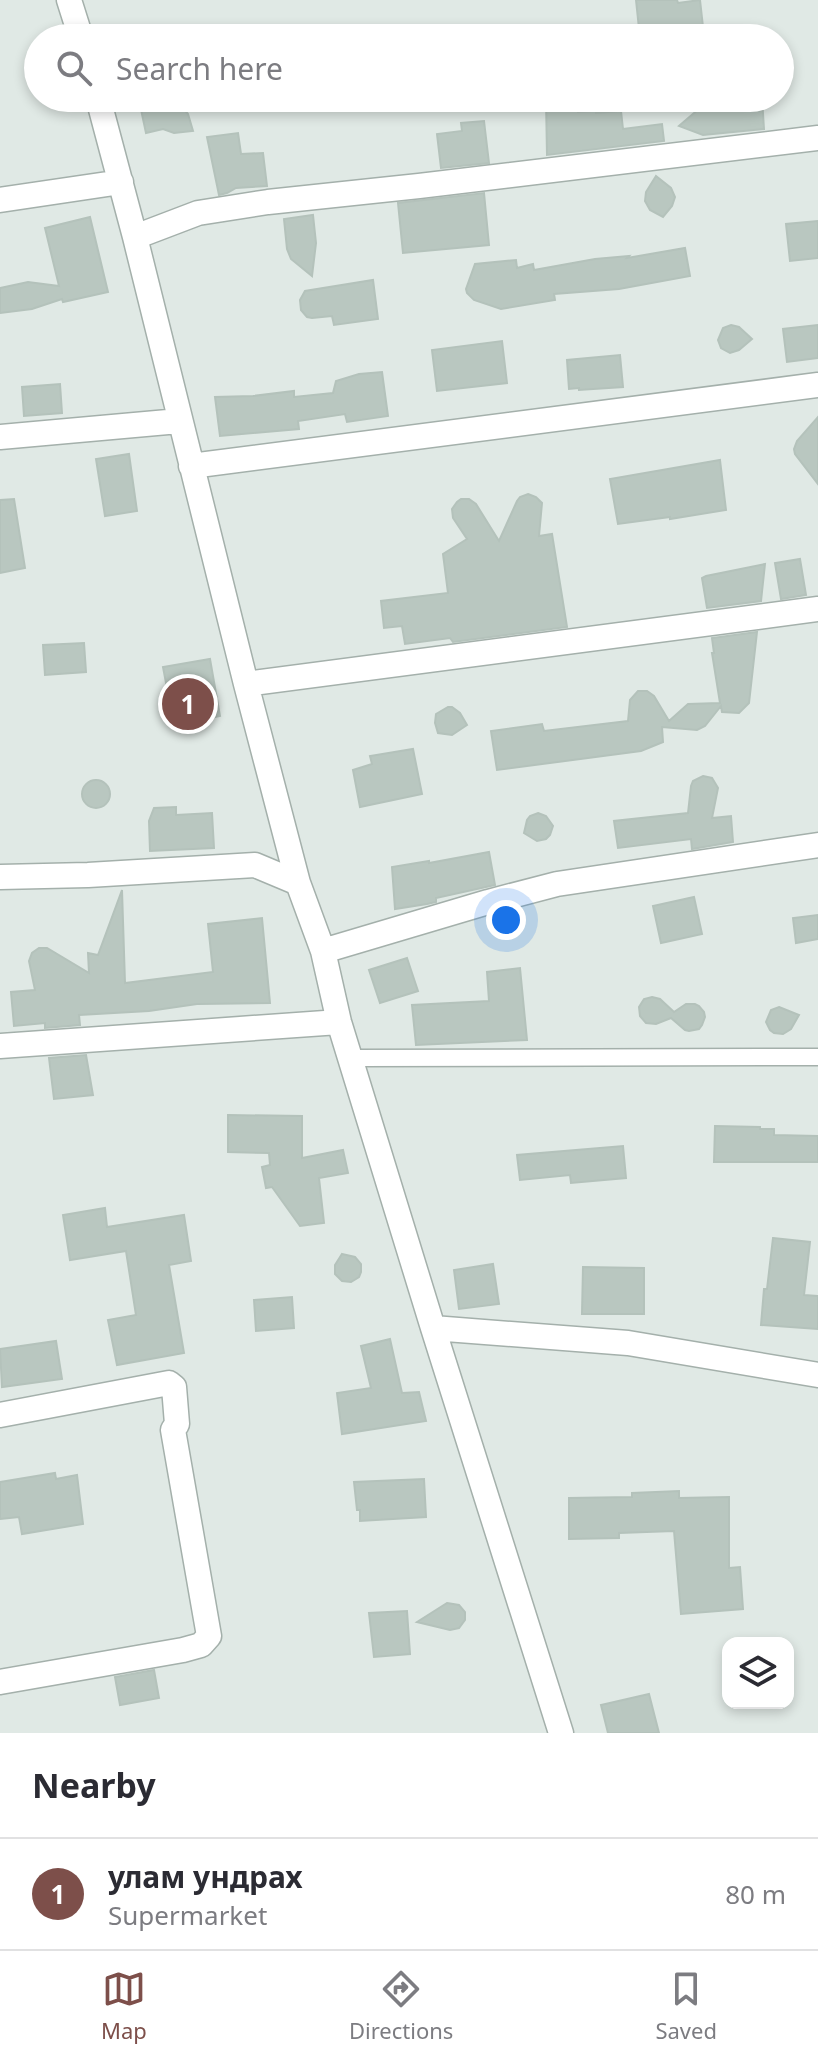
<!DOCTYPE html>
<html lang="en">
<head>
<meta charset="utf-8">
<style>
  :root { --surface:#fff; --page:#f2f2f3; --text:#2b2b33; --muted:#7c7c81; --line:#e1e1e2; --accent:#7d4f4a }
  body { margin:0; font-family:"Noto Sans",sans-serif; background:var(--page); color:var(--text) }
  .controls { position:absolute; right:24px; bottom:24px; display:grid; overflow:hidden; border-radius:16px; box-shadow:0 4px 12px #0003 }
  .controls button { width:72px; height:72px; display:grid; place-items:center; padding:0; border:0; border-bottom:2px solid var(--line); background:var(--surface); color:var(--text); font:40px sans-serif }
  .you { position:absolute; left:506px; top:920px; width:28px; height:28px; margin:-20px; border:6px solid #fff; border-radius:50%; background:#1a73e8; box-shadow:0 0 0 12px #1a73e833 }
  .badge { display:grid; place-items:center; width:52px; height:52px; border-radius:50%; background:var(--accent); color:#fff; font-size:26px; font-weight:700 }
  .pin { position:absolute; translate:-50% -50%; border:4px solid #fff; box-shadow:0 2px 8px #0006 }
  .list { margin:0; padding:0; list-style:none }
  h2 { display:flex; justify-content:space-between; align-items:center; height:104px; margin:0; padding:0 32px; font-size:34px }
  h2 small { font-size:26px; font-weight:400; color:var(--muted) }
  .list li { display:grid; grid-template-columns:52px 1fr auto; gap:24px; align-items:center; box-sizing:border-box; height:112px; padding:0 32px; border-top:2px solid var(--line) }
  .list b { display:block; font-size:30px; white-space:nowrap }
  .list p { margin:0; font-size:26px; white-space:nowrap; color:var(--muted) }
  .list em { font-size:26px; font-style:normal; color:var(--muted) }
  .icon { flex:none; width:44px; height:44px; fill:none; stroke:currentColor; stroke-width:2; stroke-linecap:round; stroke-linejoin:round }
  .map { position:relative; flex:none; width:818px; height:1733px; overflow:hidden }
  .search { position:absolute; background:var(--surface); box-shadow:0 4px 12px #0003; left:24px; right:24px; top:24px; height:88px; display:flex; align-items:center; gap:20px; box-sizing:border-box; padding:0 28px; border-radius:44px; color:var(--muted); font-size:30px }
  .sheet { height:216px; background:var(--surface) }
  nav { display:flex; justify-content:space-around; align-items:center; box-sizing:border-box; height:112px; border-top:2px solid var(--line); background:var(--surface); font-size:22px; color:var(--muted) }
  nav a { display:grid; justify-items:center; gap:4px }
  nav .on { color:var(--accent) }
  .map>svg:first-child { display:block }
  .building { fill:#b9c7c0; stroke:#b4c2bb; stroke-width:2 }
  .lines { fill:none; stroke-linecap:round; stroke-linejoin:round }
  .lane-casing { stroke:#a4b0ab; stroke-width:19 }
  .street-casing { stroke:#a4b0ab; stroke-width:27 }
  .lane { stroke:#fff; stroke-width:16 }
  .street { stroke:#fff; stroke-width:24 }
</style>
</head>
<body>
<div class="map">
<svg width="818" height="1733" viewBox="0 0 818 1733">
  <rect width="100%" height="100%" fill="#e0e9e5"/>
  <path class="building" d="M 636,0 L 677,0 L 678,3 L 700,0 L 704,36 L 640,38 Z
    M 577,98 L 578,112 L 596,111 L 596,113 L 621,111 L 623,129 L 662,124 L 664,141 L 547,155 L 546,100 Z
    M 722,98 L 762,98 L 764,129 L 703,135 L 679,126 L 700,108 L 722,103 Z
    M 139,100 L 183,108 L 188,114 L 193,131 L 174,133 L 163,129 L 146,133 Z
    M 484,121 L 489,163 L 441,168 L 437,134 L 462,131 L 461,123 Z
    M 238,133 L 241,154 L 263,153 L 267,186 L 236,188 L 227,193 L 219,195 L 207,137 Z
    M 656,176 L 671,188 L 675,197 L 672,206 L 663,217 L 650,210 L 645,201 L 646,192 Z
    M 484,193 L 489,245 L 403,253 L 398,203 Z
    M 313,215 L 316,243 L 312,276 L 291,259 L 287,249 L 284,219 Z
    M 90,217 L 108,292 L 63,302 L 62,299 L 32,309 L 0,313 L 0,288 L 28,282 L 59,286 L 45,228 Z
    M 818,221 L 818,258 L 790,261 L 786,224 Z
    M 685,248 L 690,276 L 619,289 L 554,294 L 555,300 L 501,309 L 474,300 L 467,293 L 466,289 L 475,264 L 516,260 L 517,268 L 533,264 L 534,270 L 595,259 L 629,256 L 627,258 Z
    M 373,280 L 378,319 L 334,325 L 332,316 L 312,318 L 307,317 L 301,310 L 300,300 L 305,291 Z
    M 731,325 L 739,327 L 752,339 L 739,350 L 730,353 L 721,348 L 718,340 L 723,328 Z
    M 818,325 L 818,358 L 787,362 L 783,329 Z
    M 502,341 L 507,383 L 437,391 L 432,350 Z
    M 620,355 L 623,387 L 579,390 L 579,388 L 569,389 L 567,360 Z
    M 382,372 L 388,416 L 347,422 L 345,414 L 298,421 L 299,429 L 220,436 L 215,397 L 253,396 L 294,391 L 294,397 L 333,393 L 336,381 L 359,374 Z
    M 60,384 L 62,413 L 24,416 L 22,387 Z
    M 818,417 L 818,484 L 795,454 L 794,449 L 797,441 Z
    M 129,454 L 137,511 L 105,516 L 96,459 Z
    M 720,460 L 726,510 L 670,519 L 670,517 L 618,524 L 610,479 Z
    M 528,494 L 536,497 L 542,503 L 539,536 L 552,534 L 567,627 L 453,642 L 450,638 L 405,644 L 402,626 L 384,628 L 381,601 L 448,593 L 443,554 L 467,539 L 453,518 L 452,509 L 457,502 L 461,499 L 469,499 L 476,504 L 499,541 L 517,501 L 520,497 Z
    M 14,499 L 25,568 L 0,573 L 0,500 Z
    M 800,559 L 806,595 L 781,599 L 775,563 Z
    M 765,564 L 761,601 L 707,608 L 702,578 L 706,576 Z
    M 757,632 L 749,703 L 739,713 L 722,712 L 721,706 L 705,726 L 697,730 L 662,727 L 663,742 L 641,751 L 497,770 L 491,731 L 542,724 L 544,731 L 628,721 L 630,700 L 638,691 L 647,691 L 654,696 L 669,721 L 688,704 L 720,703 L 712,653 L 714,653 L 712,638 Z
    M 84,643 L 86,672 L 45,675 L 43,645 Z
    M 210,659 L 220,716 L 174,725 L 163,667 Z
    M 448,707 L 452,707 L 460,713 L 467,725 L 452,735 L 438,733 L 435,723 L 436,714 Z
    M 413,749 L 422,794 L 360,807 L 353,770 L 372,764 L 370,756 Z
    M 703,776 L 712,778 L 718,788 L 712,818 L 731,816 L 733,842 L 692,849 L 691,839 L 618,848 L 614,821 L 688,813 L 691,786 L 693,781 Z
    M82 794a14 14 0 1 1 28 0a14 14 0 1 1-28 0Z
    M 176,807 L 176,815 L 212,813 L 214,848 L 150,851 L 149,821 L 154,808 Z
    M 538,813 L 546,816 L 553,826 L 550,835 L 546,839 L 537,841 L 524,833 L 527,820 L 530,816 Z
    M 489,852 L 495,885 L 436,898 L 436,902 L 427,904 L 395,909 L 392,867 L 429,861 L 429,863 Z
    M 122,890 L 125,983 L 213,972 L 208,924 L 262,918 L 270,1003 L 197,1004 L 149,1011 L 79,1015 L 80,1025 L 45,1028 L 45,1023 L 14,1026 L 11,992 L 35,990 L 29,961 L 32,953 L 39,948 L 47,948 L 89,973 L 88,953 L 98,955 Z
    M 694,897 L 702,934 L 661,943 L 653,906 Z
    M 818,915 L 818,939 L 796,943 L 793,918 Z
    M 407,958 L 418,991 L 380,1003 L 369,970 Z
    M 520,968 L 527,1040 L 416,1045 L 412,1005 L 489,1001 L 487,972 Z
    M 652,997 L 660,999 L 674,1012 L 686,1004 L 695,1004 L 699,1006 L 704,1012 L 705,1017 L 702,1025 L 699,1029 L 689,1031 L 685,1030 L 671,1018 L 656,1024 L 646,1023 L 640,1016 L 639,1007 L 644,999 Z
    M 779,1007 L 799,1015 L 791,1029 L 783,1034 L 774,1033 L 770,1030 L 766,1022 L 771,1010 Z
    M 86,1055 L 93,1095 L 54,1099 L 49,1058 Z
    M 228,1115 L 302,1116 L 302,1158 L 343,1150 L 348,1173 L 319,1178 L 324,1223 L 300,1226 L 272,1187 L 266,1188 L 262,1167 L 270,1165 L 269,1153 L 228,1152 Z
    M 715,1126 L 760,1127 L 760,1129 L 774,1129 L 774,1135 L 818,1136 L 818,1162 L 714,1162 Z
    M 623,1146 L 626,1178 L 571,1183 L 570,1175 L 520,1180 L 517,1155 Z
    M 105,1208 L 107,1227 L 184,1215 L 191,1261 L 169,1265 L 184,1353 L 117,1365 L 108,1320 L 136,1315 L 126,1251 L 70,1260 L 63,1215 Z
    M 773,1238 L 810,1242 L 804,1295 L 818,1296 L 818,1329 L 761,1325 L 764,1289 L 767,1289 Z
    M 342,1254 L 355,1257 L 361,1264 L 361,1272 L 359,1277 L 351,1282 L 342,1281 L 335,1274 L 335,1265 Z
    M 493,1264 L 499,1304 L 459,1309 L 454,1270 Z
    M 583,1267 L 644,1268 L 644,1314 L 582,1314 Z
    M 292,1297 L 294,1328 L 256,1331 L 254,1300 Z
    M 390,1339 L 402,1393 L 419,1392 L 426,1421 L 342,1434 L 337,1393 L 371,1388 L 361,1346 Z
    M 56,1341 L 62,1379 L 2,1387 L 0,1349 Z
    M 55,1473 L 56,1479 L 77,1475 L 83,1524 L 22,1534 L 19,1517 L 0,1519 L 0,1482 Z
    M 424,1479 L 426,1517 L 360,1521 L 360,1510 L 357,1510 L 354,1482 Z
    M 679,1491 L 679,1498 L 729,1497 L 729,1568 L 740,1567 L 743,1609 L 681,1614 L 674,1531 L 619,1533 L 619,1538 L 569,1539 L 569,1498 L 632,1497 L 632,1493 Z
    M 447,1603 L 459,1605 L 465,1612 L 465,1620 L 459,1628 L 450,1630 L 417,1622 Z
    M 407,1611 L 410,1654 L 374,1657 L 369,1613 Z
    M 154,1670 L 159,1698 L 120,1705 L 115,1677 Z
    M 649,1694 L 659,1733 L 608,1733 L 601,1705 Z"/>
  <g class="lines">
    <defs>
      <path id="lane" d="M 352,1058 L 818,1057"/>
      <path id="street" d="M 69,0 L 81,38
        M 98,98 L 135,237 L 246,684 L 298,883 L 323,951 L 339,1022 L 433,1328 L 561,1733
        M 0,200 L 121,182
        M 135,237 L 198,213 L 268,202 L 419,186 L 818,138
        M 0,437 L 179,421
        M 191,466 L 818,385
        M 246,684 L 818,609
        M 0,877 L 88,875 L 255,865 L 298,883
        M 323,951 L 488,902 L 557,884 L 818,845
        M 0,1046 L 339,1022
        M 433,1328 L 628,1343 L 818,1375
        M 0,1415 L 169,1383 L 174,1387 L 177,1424 L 173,1430 L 209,1636 L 201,1645 L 183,1650 L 0,1682"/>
    </defs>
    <use href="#lane" class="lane-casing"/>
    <use href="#street" class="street-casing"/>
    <use href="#lane" class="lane"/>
    <use href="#street" class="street"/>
  </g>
</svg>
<div class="controls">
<button><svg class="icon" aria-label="layers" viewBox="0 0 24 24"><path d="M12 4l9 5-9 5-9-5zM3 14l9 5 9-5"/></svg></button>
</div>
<div class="you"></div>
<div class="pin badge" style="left:188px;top:704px">1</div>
<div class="search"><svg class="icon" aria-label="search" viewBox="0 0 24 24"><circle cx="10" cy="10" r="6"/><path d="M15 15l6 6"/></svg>Search here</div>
</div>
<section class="sheet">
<h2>Nearby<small></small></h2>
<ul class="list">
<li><span class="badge">1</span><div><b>улам ундрах</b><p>Supermarket</p></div><em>80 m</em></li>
</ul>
</section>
<nav>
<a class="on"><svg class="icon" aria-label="map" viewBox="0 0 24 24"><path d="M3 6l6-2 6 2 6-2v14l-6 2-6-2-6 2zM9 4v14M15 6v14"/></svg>Map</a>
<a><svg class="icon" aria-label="directions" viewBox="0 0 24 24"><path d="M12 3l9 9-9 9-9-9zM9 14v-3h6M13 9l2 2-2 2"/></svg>Directions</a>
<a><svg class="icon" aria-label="saved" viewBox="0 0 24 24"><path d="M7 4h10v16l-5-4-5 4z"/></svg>Saved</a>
</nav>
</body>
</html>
